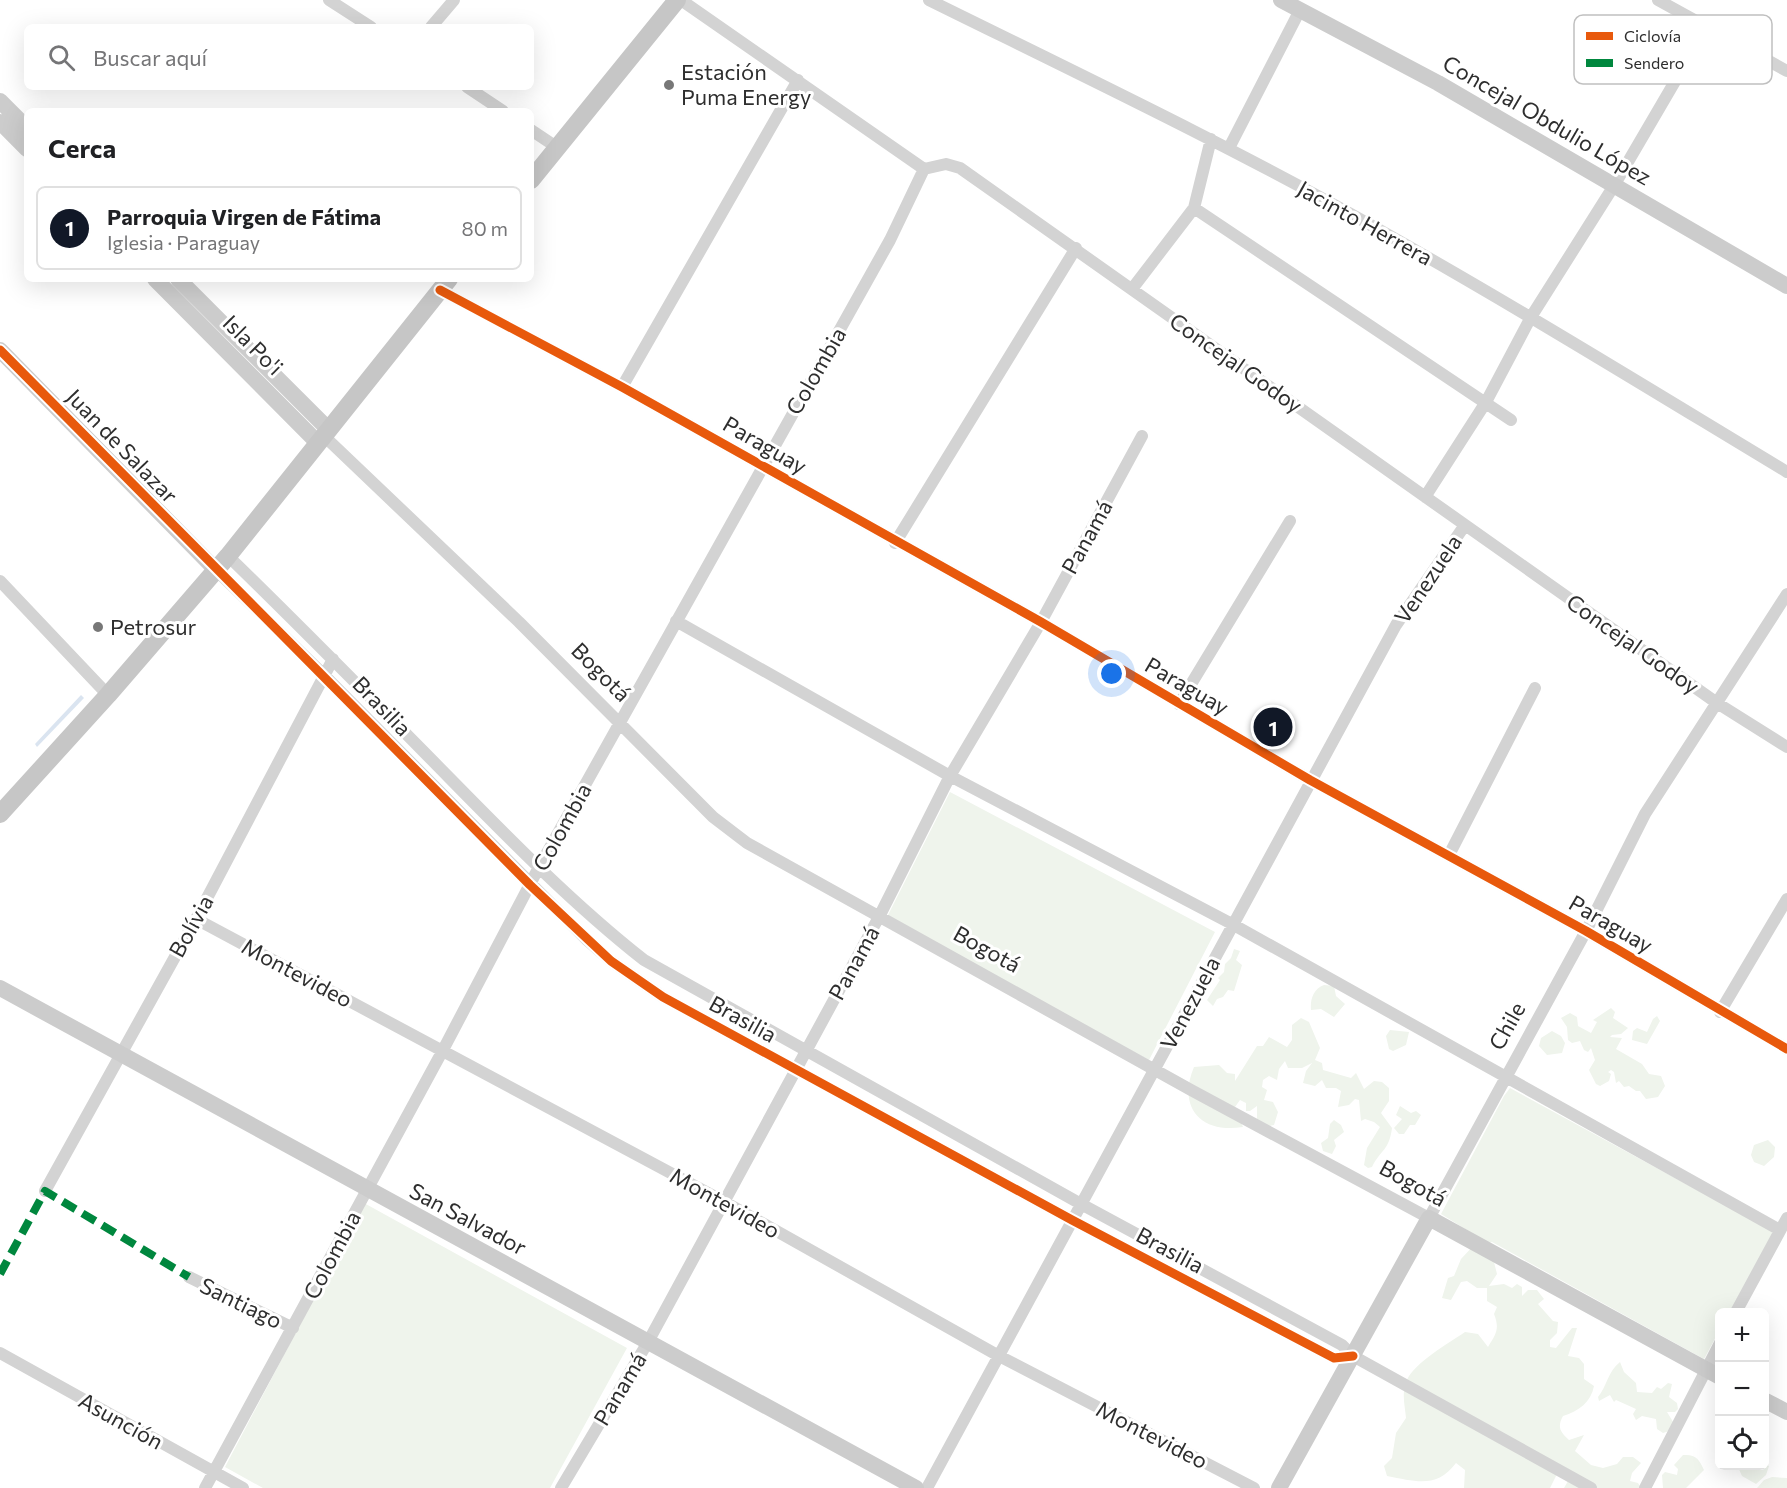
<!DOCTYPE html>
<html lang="es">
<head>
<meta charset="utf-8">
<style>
  :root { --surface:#fff; --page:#f6f6f6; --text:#202124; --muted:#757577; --line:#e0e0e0; --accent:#111827 }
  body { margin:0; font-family:Commissioner,sans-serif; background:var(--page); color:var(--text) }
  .controls { position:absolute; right:18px; bottom:18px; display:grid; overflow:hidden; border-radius:9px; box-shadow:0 6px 24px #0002 }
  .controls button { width:54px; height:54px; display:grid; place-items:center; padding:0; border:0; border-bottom:2px solid var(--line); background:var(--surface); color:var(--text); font:30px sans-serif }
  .you { position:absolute; left:1112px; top:674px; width:21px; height:21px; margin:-15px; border:4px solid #fff; border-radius:50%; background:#1a73e8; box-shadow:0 0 0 9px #1a73e833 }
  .badge { display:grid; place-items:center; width:39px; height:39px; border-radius:50%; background:var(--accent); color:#fff; font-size:20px; font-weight:700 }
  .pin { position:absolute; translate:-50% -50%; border:3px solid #fff; box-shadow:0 2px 6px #0006 }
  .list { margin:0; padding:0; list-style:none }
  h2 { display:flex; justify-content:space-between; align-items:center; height:78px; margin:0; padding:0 24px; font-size:26px }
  h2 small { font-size:20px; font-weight:400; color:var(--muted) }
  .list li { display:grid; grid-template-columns:39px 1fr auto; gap:18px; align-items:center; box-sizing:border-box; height:84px; margin:0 12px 12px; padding:0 12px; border:2px solid var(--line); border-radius:9px }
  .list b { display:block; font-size:22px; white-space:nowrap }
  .list p { margin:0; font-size:20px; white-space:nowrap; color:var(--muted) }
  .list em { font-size:20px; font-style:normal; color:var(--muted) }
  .icon { flex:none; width:33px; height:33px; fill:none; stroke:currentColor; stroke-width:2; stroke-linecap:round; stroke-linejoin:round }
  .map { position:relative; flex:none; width:1787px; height:1488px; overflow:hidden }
  .search { position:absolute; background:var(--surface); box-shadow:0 6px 24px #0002; left:24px; top:24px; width:510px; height:66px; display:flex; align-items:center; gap:15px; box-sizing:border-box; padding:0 21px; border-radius:9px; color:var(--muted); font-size:22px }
  .panel { position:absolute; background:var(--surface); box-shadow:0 6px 24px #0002; left:24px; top:108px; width:510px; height:174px; border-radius:9px }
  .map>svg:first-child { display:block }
  .green { fill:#eff4ec }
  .water { fill:#dae4f0 }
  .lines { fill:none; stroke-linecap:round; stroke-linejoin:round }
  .street { stroke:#d3d3d3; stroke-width:12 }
  .secondary { stroke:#ccc; stroke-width:16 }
  .primary { stroke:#c6c6c6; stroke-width:18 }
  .quiet { stroke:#00873e; stroke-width:8; stroke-dasharray:15 8; stroke-linecap:butt }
  .cycleway-casing { stroke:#fff; stroke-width:13 }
  .cycleway { stroke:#e8590c; stroke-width:9 }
  .poi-dot { fill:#777; stroke:#fff; stroke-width:2 }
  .labels { text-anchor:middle; stroke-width:6; stroke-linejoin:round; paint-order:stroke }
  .poi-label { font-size:22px; fill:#2e2e2e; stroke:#fff; text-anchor:start }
  .street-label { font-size:22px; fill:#2e2e2e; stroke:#fff }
  .key { fill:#fff; stroke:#c0c0c0; stroke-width:1.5 }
  .key-label { font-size:16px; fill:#2e2e2e }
</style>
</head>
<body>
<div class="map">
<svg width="1787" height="1488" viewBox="0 0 1787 1488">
  <rect width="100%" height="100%" fill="#fff"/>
  <path class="green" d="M 950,792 L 1215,932 L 1149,1060 L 886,919 Z
    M 1234,949 L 1240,951 L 1236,960 L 1242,965 L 1234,991 L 1228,990 L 1223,997 L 1217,999 L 1213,1006 L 1207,1000 L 1220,980 L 1218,978 L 1224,972 L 1225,964 L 1231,958 Z
    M 1324,985 L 1334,986 L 1336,996 L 1345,1004 L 1334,1017 L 1321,1009 L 1311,1010 C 1310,1000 1313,989 1324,985 Z
    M 1611,1008 L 1615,1012 L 1613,1018 L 1628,1028 L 1621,1034 L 1612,1035 L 1610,1037 L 1622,1038 L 1616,1049 L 1642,1064 L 1649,1074 L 1661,1076 L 1665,1086 L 1658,1097 L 1646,1099 L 1640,1091 L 1636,1091 L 1629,1086 L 1624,1087 L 1619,1081 L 1616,1083 L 1614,1072 L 1611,1070 L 1608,1072 L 1611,1074 L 1609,1081 L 1600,1086 L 1596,1084 L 1589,1070 L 1595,1060 L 1591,1048 L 1588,1052 L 1584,1050 L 1580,1041 L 1572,1043 L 1568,1040 L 1567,1027 L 1561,1018 L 1570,1013 L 1577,1017 L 1578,1026 L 1591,1033 L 1597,1022 L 1593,1020 Z
    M 1657,1016 L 1660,1021 L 1647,1044 L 1632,1040 L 1633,1031 L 1637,1028 L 1647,1032 L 1653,1019 Z
    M 1301,1018 L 1309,1022 L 1320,1048 L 1315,1060 L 1322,1063 L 1323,1070 L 1351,1078 L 1356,1073 L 1364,1089 L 1374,1081 L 1382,1082 L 1389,1088 L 1389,1101 L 1381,1113 L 1392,1128 C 1389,1151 1381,1149 1372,1167 L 1368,1168 L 1364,1165 L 1367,1148 L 1380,1127 L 1374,1122 L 1365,1119 L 1361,1121 L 1359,1100 L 1355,1099 L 1349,1105 L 1338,1107 L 1341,1091 L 1336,1088 L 1326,1088 L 1322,1080 L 1315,1086 L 1303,1083 L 1306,1071 L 1312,1063 L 1302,1068 L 1288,1068 L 1285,1061 L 1279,1069 L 1277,1080 L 1269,1076 L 1263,1080 L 1262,1087 L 1267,1090 L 1264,1100 L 1273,1102 L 1278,1112 L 1274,1125 L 1269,1126 L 1257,1121 L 1257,1106 L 1250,1111 L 1246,1111 L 1246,1103 L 1240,1100 L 1235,1107 L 1243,1127 C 1201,1134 1177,1107 1194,1067 L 1219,1065 L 1227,1073 L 1235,1074 L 1235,1081 L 1257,1046 L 1263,1046 L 1269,1037 L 1287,1047 L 1292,1040 L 1292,1025 Z
    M 1390,1030 L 1409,1032 L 1406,1045 L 1393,1051 L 1389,1049 L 1386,1036 Z
    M 1552,1031 L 1561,1036 L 1565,1043 L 1562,1053 L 1547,1055 L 1539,1046 L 1541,1038 Z
    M 1510,1088 L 1774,1232 L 1730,1312 L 1720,1312 L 1719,1331 L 1704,1359 L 1492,1242 L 1488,1243 L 1441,1214 L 1504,1096 Z
    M 1400,1106 L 1411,1113 L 1416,1111 L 1421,1115 L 1415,1125 L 1410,1125 L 1404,1134 L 1399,1134 L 1394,1128 L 1402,1119 L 1396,1115 Z
    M 1334,1120 L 1341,1125 L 1344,1132 L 1334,1140 L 1336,1146 L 1332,1154 L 1323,1151 L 1321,1143 L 1328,1138 L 1330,1124 Z
    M 1768,1140 L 1775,1147 L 1774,1157 L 1764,1166 L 1754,1162 L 1751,1155 L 1754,1145 Z
    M 364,1203 L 627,1348 L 550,1488 L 263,1488 L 225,1467 Z
    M 1474,1245 L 1494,1262 L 1497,1274 L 1489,1286 L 1504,1284 L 1512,1288 L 1517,1284 L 1522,1287 L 1522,1296 L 1528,1290 L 1537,1290 L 1544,1299 L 1538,1304 L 1553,1321 L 1558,1322 L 1557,1333 L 1550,1340 L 1550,1347 L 1556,1348 L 1572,1328 L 1577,1328 L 1568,1356 L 1579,1358 L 1584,1364 L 1584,1379 L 1594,1386 C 1591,1402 1579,1411 1563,1416 C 1557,1427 1560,1432 1569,1440 L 1584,1435 L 1575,1451 L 1591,1465 L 1603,1468 L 1617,1464 L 1623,1457 L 1633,1457 L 1641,1463 L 1632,1473 L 1630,1481 L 1638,1483 L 1641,1488 L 1564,1488 L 1568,1481 L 1559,1470 L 1550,1488 L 1464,1488 L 1465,1470 L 1456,1463 C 1437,1488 1418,1482 1387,1476 L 1384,1466 L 1392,1458 L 1396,1433 L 1406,1418 C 1405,1406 1401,1392 1407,1380 C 1414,1363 1449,1343 1465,1332 L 1478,1334 L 1488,1347 C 1496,1334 1500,1329 1494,1314 L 1497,1307 L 1487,1301 L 1487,1288 L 1477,1288 L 1467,1281 L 1461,1282 L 1451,1300 L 1442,1298 L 1448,1278 L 1454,1276 L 1461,1259 Z
    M 1620,1362 L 1624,1372 L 1636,1383 L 1637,1392 L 1652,1393 L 1657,1387 L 1661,1389 L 1668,1383 L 1672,1384 L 1669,1397 L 1677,1403 L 1678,1409 L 1675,1412 L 1667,1412 L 1675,1425 L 1672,1430 L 1663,1433 L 1657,1429 L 1656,1419 L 1642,1416 L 1636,1420 L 1633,1414 L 1636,1409 L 1616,1400 L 1614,1402 L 1610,1395 L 1599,1401 L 1598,1397 C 1607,1386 1608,1371 1620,1362 Z
    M 1683,1455 C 1696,1454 1699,1459 1704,1470 L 1686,1488 L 1663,1488 L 1662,1475 L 1665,1472 L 1677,1475 L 1678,1469 L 1674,1465 Z
    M 1765,1464 L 1769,1466 L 1766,1475 L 1756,1484 L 1742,1476 L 1738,1467 Z
    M 1772,1477 L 1787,1478 L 1787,1488 L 1757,1488 L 1764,1480 Z"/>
  <path class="water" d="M 81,695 L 84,698 L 37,747 L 35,744 Z"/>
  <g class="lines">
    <path class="street" d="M 329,0 L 371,27
      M 681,0 L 924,169 L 946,164 L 960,168 L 1717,703 L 1787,747
      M 929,0 C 1079,74 1230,146 1376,228 C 1515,306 1651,390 1787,472
      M 1658,0 L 1787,71
      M 431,27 L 454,0
      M 467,87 L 503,111
      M 531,130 L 558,148
      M 1229,148 L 1300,10
      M 1194,208 L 1511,420
      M 1132,289 L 1194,208 L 1211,139
      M 440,290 L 622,387 L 1041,622 L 1310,780 L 1586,931 L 1787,1049
      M 622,387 L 798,80
      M 324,436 L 519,622 L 713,817 L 747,843 L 1191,1090 L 1429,1218 L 1586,931 L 1645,814 L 1787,594
      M 1425,497 L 1486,402 L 1531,317 L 1615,184 L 1708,25
      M 895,543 L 1076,248
      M 228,556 C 294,620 358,685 422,750 C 494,823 564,897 644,960 L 1081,1204 L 1342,1345 L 1353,1356 L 1591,1488
      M 216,570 L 323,674 L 587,940 L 611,961 L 663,997 L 1072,1220 L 1334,1358 L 1353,1356
      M 0,581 L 108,695
      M 676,621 L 950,776 L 1232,924 L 1780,1230
      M 1179,704 L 1290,521
      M 1449,855 L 1535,688
      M 196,919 L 723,1201 L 999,1356 L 1254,1488
      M 1720,1012 L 1787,899
      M 45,1191 L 196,919 L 333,659
      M 189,1277 L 293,1328
      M 1736,1312 L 1787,1218
      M 0,1353 L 243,1488
      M 205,1488 L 443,1050 L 538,869 L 890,240 L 924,169
      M 561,1488 L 648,1342 L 880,915 L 950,776 L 1041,622 L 1142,436
      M 927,1488 L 1396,625 L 1465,525
      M 1645,1488 L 1720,1343"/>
    <path class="secondary" d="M 1281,0 L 1438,83 L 1787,286
      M 0,101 L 27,128
      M 0,122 L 27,149
      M 155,279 L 318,443
      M 178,279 L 329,430
      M 0,350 L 216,570
      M 0,988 L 916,1488
      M 1764,1400 L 1787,1412
      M 1279,1488 L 1429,1218 L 1720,1377"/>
    <path class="primary" d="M 531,180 L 677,0
      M 0,814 L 108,695 L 228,556 L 449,279"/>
    <path class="quiet" d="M 0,1274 L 45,1191 L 189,1277"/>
    <defs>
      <path id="cycleway" d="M 440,290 L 622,387 L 1041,622 L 1310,780 L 1586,931 L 1787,1049
        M 0,350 L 530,885 L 611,961 L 663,997 L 1072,1220 L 1334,1358 L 1353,1356"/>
    </defs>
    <use href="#cycleway" class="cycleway-casing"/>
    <use href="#cycleway" class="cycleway"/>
  </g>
  <g class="poi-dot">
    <circle cx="669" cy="85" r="6"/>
    <circle cx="98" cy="627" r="6"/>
  </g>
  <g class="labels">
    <g class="poi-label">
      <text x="681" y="80">Estación<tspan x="681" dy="25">Puma Energy</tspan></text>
      <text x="110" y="635">Petrosur</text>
    </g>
    <g class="street-label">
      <text transform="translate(1547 120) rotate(30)" y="8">Concejal Obdulio López</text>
      <text transform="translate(1365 223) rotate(29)" y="8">Jacinto Herrera</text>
      <text transform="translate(253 345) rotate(45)" y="8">Isla Po'i</text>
      <text transform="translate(1236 363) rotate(35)" y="8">Concejal Godoy</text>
      <text transform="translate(816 371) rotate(-60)" y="8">Colombia</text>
      <text transform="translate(765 445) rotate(30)" y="8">Paraguay</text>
      <text transform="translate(122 446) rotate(46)" y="8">Juan de Salazar</text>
      <text transform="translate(1087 537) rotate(-61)" y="8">Panamá</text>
      <text transform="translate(1428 579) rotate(-56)" y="8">Venezuela</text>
      <text transform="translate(1633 644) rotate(35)" y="8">Concejal Godoy</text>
      <text transform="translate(601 672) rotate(45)" y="8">Bogotá</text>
      <text transform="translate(1187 686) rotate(30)" y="8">Paraguay</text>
      <text transform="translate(382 706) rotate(46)" y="8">Brasilia</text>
      <text transform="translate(562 827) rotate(-61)" y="8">Colombia</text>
      <text transform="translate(1611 924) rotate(30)" y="8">Paraguay</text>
      <text transform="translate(191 926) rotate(-61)" y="8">Bolívia</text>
      <text transform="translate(987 949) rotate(29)" y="8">Bogotá</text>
      <text transform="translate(854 963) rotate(-61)" y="8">Panamá</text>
      <text transform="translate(297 973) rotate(28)" y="8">Montevideo</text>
      <text transform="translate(1190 1003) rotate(-62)" y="8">Venezuela</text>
      <text transform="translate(743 1019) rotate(29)" y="8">Brasilia</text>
      <text transform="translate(1507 1026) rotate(-61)" y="8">Chile</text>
      <text transform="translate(1413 1183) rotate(29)" y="8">Bogotá</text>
      <text transform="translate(725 1203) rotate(29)" y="8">Montevideo</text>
      <text transform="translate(468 1219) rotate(28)" y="8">San Salvador</text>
      <text transform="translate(1170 1250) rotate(28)" y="8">Brasilia</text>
      <text transform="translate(332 1255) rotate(-62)" y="8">Colombia</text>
      <text transform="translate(241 1303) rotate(26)" y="8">Santiago</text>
      <text transform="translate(620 1389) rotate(-59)" y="8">Panamá</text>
      <text transform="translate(121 1421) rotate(29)" y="8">Asunción</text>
      <text transform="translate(1152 1435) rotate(27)" y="8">Montevideo</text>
    </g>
  </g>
  <rect x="1574" y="15" width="198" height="69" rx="9" class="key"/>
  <rect x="1586" y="32" width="27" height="8" fill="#e8590c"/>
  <rect x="1586" y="59" width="27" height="8" fill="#00873e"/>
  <g class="key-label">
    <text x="1624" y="42">Ciclovía</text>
    <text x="1624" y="69">Sendero</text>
  </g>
</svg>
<div class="controls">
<button>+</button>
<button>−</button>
<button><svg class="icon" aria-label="locate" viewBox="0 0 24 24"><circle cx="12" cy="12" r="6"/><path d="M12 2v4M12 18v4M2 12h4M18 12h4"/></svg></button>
</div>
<div class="you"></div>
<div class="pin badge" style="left:1273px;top:727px">1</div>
<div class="search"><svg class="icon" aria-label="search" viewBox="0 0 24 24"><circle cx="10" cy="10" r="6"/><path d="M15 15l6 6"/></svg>Buscar aquí</div>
<section class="panel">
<h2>Cerca<small></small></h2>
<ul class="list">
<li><span class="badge">1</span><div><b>Parroquia Virgen de Fátima</b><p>Iglesia · Paraguay</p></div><em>80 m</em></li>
</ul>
</section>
</div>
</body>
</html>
